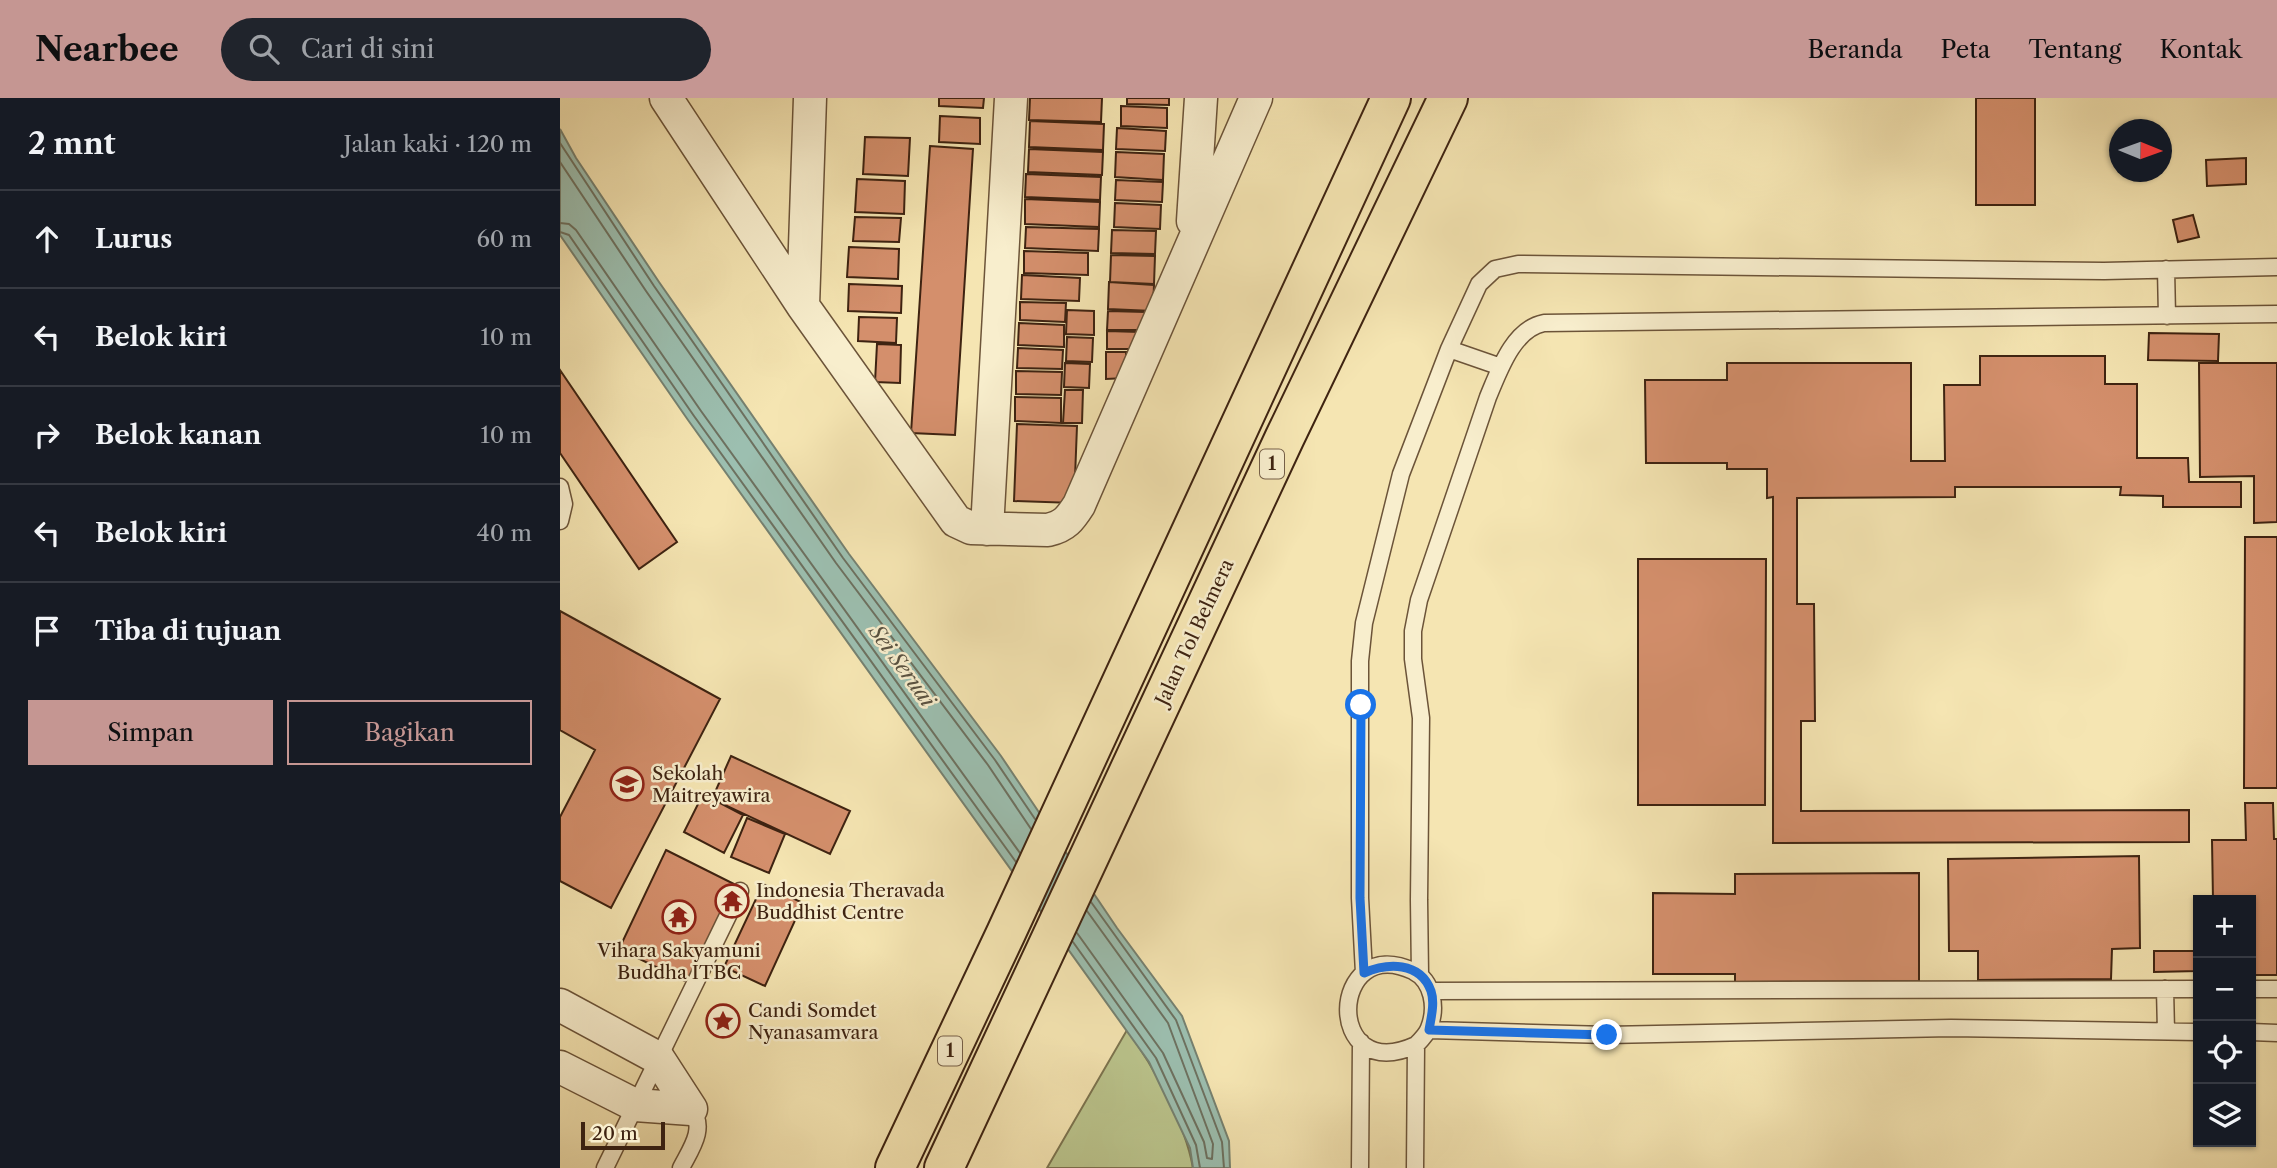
<!DOCTYPE html>
<html lang="id">
<head>
<meta charset="utf-8">
<style>
  :root { --surface:#171b24; --page:#20242c; --text:#f1f3f6; --muted:#9ea1a6; --line:#363941; --accent:#c59692 }
  body { margin:0; font-family:"Libre Caslon Text",serif; background:var(--page); color:var(--text) }
  .controls { position:absolute; right:21px; bottom:21px; display:grid; overflow:hidden; border-radius:0px; box-shadow:0 2px 5px #0004 }
  .controls button { width:63px; height:63px; display:grid; place-items:center; padding:0; border:0; border-bottom:2px solid var(--line); background:var(--surface); color:var(--text); font:35px sans-serif }
  .compass { position:absolute; left:1549px; top:21px; width:63px; height:63px; border-radius:50%; background:var(--surface); box-shadow:0 2px 5px #0004; rotate:91deg }
  .scale { position:absolute; left:21px; bottom:18px; width:84px; box-sizing:border-box; padding-left:7px; border:4px solid #3e2311; border-top:0; font-size:19px; line-height:24px; white-space:nowrap; color:#3e2311; -webkit-text-stroke:5px #f8eecd; paint-order:stroke }
  .stop { position:absolute; width:21px; height:21px; margin:-16px; border:5px solid #1a73e8; border-radius:50%; background:#fff }
  .stop.end { background:#1a73e8; border-color:#fff; box-shadow:0 2px 7px #0008 }
  .list { margin:0; padding:0; list-style:none }
  h2 { display:flex; justify-content:space-between; align-items:center; height:91px; margin:0; padding:0 28px; font-size:30px }
  h2 small { font-size:23px; font-weight:400; color:var(--muted) }
  .list li { display:grid; grid-template-columns:46px 1fr auto; gap:21px; align-items:center; box-sizing:border-box; height:98px; padding:0 28px; border-top:2px solid var(--line) }
  .list b { display:block; font-size:26px; white-space:nowrap }
  .list em { font-size:23px; font-style:normal; color:var(--muted) }
  .actions { display:flex; gap:14px; padding:21px 28px }
  .actions a { flex:1; padding:16px 0; border:2px solid var(--accent); border-radius:0px; text-align:center; font-size:24px; color:var(--accent) }
  .actions .main { background:var(--accent); color:#111 }
  .icon { flex:none; width:38px; height:38px; fill:none; stroke:currentColor; stroke-width:2; stroke-linecap:round; stroke-linejoin:round }
  .map { position:relative; flex:none; width:1717px; height:1070px; overflow:hidden }
  header { display:flex; align-items:center; gap:42px; box-sizing:border-box; height:98px; padding:0 35px; background:var(--accent); color:#111 }
  header strong { font-size:33px }
  nav { display:flex; gap:38px; margin-inline-start:auto; font-size:24px }
  .search { width:490px; height:63px; background:var(--page); display:flex; align-items:center; gap:18px; box-sizing:border-box; padding:0 24px; border-radius:38px; color:var(--muted); font-size:26px }
  main { display:flex }
  aside { flex:1; background:var(--surface) }
  .map>svg:first-child { display:block }
  .green { fill:#bbc58d; stroke:#7c744f; stroke-width:2 }
  .water { fill:#9cbfb0; stroke:#768170; stroke-width:2 }
  .lines { fill:none; stroke-linecap:round; stroke-linejoin:round }
  .shore { stroke:#6d7160; stroke-width:2 }
  .building { fill:#d48f6c; stroke:#3e2311; stroke-width:2 }
  .service-casing { stroke:#6c5439; stroke-width:19 }
  .minor-casing { stroke:#6c5439; stroke-width:35 }
  .motorway-casing { stroke:#3e2311; stroke-width:42 }
  .service { stroke:#f8eecd; stroke-width:16 }
  .minor { stroke:#f8eecd; stroke-width:32 }
  .motorway { stroke:#f5e5b2; stroke-width:38 }
  .route { stroke:#1a73e8; stroke-width:9 }
  .labels { text-anchor:middle; stroke-width:5; stroke-linejoin:round; paint-order:stroke }
  .shield { fill:#f8eecd; stroke:#766049; stroke-width:2 }
  .shield-label { font-size:18px; font-weight:bold; fill:#3e2311 }
  .street-label { font-size:19px; fill:#3e2311; stroke:#f8eecd }
  .poi-label { font-size:19px; fill:#3e2311; stroke:#f8eecd; text-anchor:start }
  .water-label { font-size:21px; font-style:italic; fill:#5a5241; stroke:#f8eecd }
</style>
</head>
<body>
<header>
<strong>Nearbee</strong>
<div class="search"><svg class="icon" aria-label="search" viewBox="0 0 24 24"><circle cx="10" cy="10" r="6"/><path d="M15 15l6 6"/></svg>Cari di sini</div>
<nav><a>Beranda</a><a>Peta</a><a>Tentang</a><a>Kontak</a></nav>
</header>
<main>
<aside>
<h2>2 mnt<small>Jalan kaki · 120 m</small></h2>
<ul class="list">
<li><svg class="icon" aria-label="ahead" viewBox="0 0 24 24"><path d="M12 20V5M6 11l6-6 6 6"/></svg><div><b>Lurus</b></div><em>60 m</em></li>
<li><svg class="icon" aria-label="left" viewBox="0 0 24 24"><path d="M17 20v-9H6M10 6l-5 5 5 5"/></svg><div><b>Belok kiri</b></div><em>10 m</em></li>
<li><svg class="icon" aria-label="right" viewBox="0 0 24 24"><path d="M7 20v-9h11M14 6l5 5-5 5"/></svg><div><b>Belok kanan</b></div><em>10 m</em></li>
<li><svg class="icon" aria-label="left" viewBox="0 0 24 24"><path d="M17 20v-9H6M10 6l-5 5 5 5"/></svg><div><b>Belok kiri</b></div><em>40 m</em></li>
<li><svg class="icon" aria-label="arrive" viewBox="0 0 24 24"><path d="M6 21V4h12l-3 4 3 4H6"/></svg><div><b>Tiba di tujuan</b></div></li>
</ul>
<div class="actions"><a class="main">Simpan</a><a>Bagikan</a></div>
</aside>
<div class="map">
<svg width="1717" height="1070" viewBox="0 0 1717 1070">
  <rect width="100%" height="100%" fill="#f5e5b2"/>
  <filter id="stains"><feTurbulence type="fractalNoise" baseFrequency=".00286" numOctaves="4"/><feColorMatrix values="0 0 0 0 .2 0 0 0 0 .09 0 0 0 0 .02 0 0 0 .5 -.17"/></filter>
  <radialGradient id="worn" r=".72"><stop offset=".6" stop-color="#630" stop-opacity="0"/><stop offset="1" stop-color="#630" stop-opacity=".3"/></radialGradient>
  <path class="green" d="M 567,932 C 594,969 625,1025 633,1070 L 487,1070 Z"/>
  <path class="water" d="M 0,31 L 16,60 L 99,184 L 289,456 L 441,658 L 557,830 L 622,918 L 669,1043 L 670,1070 L 633,1070 L 630,1050 L 589,964 L 128,322 L 0,137 Z"/>
  <g class="lines">
    <path class="shore" d="M 0,45 L 94,188 L 283,460 L 435,662 L 475,721
      M 0,64 L 86,193 L 276,465 L 428,667 L 471,731
      M 0,125 L 9,126 L 16,132 L 141,313 L 460,755
      M 0,134 L 9,137 L 134,318 L 456,764
      M 531,804 L 616,922 L 662,1044 L 664,1070
      M 517,835 L 603,955 L 644,1044 L 647,1060 L 652,1061 L 653,1046 L 608,925 L 527,813
      M 513,844 L 596,960 L 636,1047 L 640,1070"/>
  </g>
  <path class="building" d="M 379,0 L 424,0 L 423,10 L 379,8 Z
    M 470,0 L 542,0 L 541,24 L 469,22 Z
    M 567,0 L 609,0 L 609,7 L 567,6 Z
    M 1416,0 L 1475,0 L 1475,107 L 1416,107 Z
    M 561,8 L 607,10 L 607,30 L 561,28 Z
    M 380,18 L 420,20 L 420,46 L 379,44 Z
    M 470,23 L 544,26 L 543,52 L 469,49 Z
    M 557,30 L 606,33 L 605,53 L 556,51 Z
    M 305,39 L 350,40 L 348,78 L 303,76 Z
    M 370,48 L 413,51 L 395,337 L 351,335 Z
    M 469,51 L 543,54 L 542,77 L 468,74 Z
    M 556,54 L 604,56 L 603,82 L 555,79 Z
    M 1686,60 L 1686,86 L 1647,88 L 1646,62 Z
    M 466,76 L 541,79 L 540,102 L 465,99 Z
    M 297,81 L 345,83 L 344,116 L 295,114 Z
    M 556,82 L 603,84 L 602,104 L 555,102 Z
    M 465,101 L 540,104 L 539,129 L 465,126 Z
    M 555,105 L 601,107 L 600,131 L 554,129 Z
    M 1633,117 L 1639,139 L 1618,144 L 1613,122 Z
    M 295,119 L 341,120 L 339,144 L 293,143 Z
    M 466,129 L 539,131 L 538,153 L 465,150 Z
    M 552,132 L 596,133 L 595,156 L 551,155 Z
    M 289,149 L 339,151 L 338,181 L 287,179 Z
    M 464,153 L 528,155 L 528,177 L 464,175 Z
    M 551,157 L 595,158 L 594,186 L 550,184 Z
    M 462,177 L 520,180 L 519,203 L 461,201 Z
    M 549,184 L 594,187 L 593,213 L 548,211 Z
    M 289,186 L 342,188 L 341,215 L 288,213 Z
    M 460,204 L 506,205 L 505,224 L 460,222 Z
    M 507,212 L 534,213 L 534,237 L 506,236 Z
    M 548,213 L 586,214 L 585,232 L 547,232 Z
    M 299,219 L 337,220 L 336,245 L 298,243 Z
    M 459,225 L 504,227 L 504,249 L 458,247 Z
    M 547,233 L 580,234 L 580,251 L 547,251 Z
    M 1589,235 L 1659,236 L 1658,263 L 1588,262 Z
    M 507,239 L 533,240 L 532,264 L 506,263 Z
    M 317,246 L 341,247 L 340,285 L 315,284 Z
    M 458,250 L 503,252 L 502,271 L 457,270 Z
    M 546,254 L 566,254 L 566,280 L 546,281 Z
    M 1420,258 L 1545,258 L 1545,286 L 1577,286 L 1577,360 L 1628,360 L 1629,384 L 1681,384 L 1681,409 L 1603,409 L 1603,398 L 1560,397 L 1561,389 L 1395,389 L 1395,399 L 1237,400 L 1237,506 L 1254,506 L 1255,623 L 1241,623 L 1241,713 L 1629,712 L 1629,744 L 1213,745 L 1213,399 L 1207,400 L 1207,371 L 1167,371 L 1167,365 L 1086,365 L 1085,282 L 1167,282 L 1167,265 L 1351,265 L 1351,363 L 1385,363 L 1384,287 L 1420,287 Z
    M 505,265 L 530,266 L 529,290 L 504,289 Z
    M 1639,265 L 1717,265 L 1717,424 L 1694,425 L 1694,378 L 1640,379 Z
    M 0,272 L 117,444 L 79,471 L 0,355 Z
    M 456,273 L 502,274 L 501,297 L 456,296 Z
    M 505,292 L 523,292 L 522,325 L 503,325 Z
    M 455,299 L 501,300 L 501,325 L 455,323 Z
    M 457,326 L 517,328 L 514,405 L 454,403 Z
    M 1685,439 L 1717,439 L 1717,690 L 1684,690 Z
    M 1078,461 L 1206,461 L 1205,707 L 1078,707 Z
    M 0,513 L 160,601 L 51,810 L 0,783 L 0,719 L 35,652 L 0,632 Z
    M 171,658 L 290,713 L 270,756 L 152,701 Z
    M 143,696 L 183,717 L 164,755 L 124,734 Z
    M 1685,705 L 1713,705 L 1714,741 L 1717,741 L 1717,877 L 1691,877 L 1691,802 L 1653,802 L 1652,742 L 1686,742 Z
    M 187,720 L 225,736 L 209,775 L 171,759 Z
    M 106,752 L 178,788 L 131,886 L 59,851 Z
    M 1579,758 L 1580,850 L 1552,851 L 1551,881 L 1418,882 L 1418,853 L 1389,853 L 1388,761 Z
    M 1359,775 L 1359,883 L 1175,884 L 1175,876 L 1093,876 L 1093,795 L 1175,796 L 1175,776 Z
    M 203,786 L 243,805 L 205,888 L 164,869 Z
    M 1594,853 L 1637,853 L 1638,873 L 1594,874 Z"/>
  <g class="lines">
    <defs>
      <path id="service" d="M 1606,171 L 1607,218
        M 889,251 L 941,269
        M 0,389 L 4,406 L 0,423
        M 804,875 L 800,800 L 800,563 L 804,525 L 841,376 L 889,251 L 919,186 L 935,171 L 958,166 L 1544,173 L 1717,169
        M 860,877 L 859,802 L 861,620 L 853,561 L 853,533 L 859,502 L 928,299 C 939,273 953,231 984,225 L 1717,216
        M 1605,891 L 1606,933
        M 1691,891 L 1717,891
        M 871,893 L 1638,891
        M 869,932 L 1047,937 L 1391,930 L 1638,934
        M 1691,934 L 1717,935
        M 45,1070 L 180,793
        M 121,1070 C 130,1052 147,1030 131,1011
        M 800,1070 L 801,944
        M 855,1070 L 856,947 C 861,942 867,936 869,930 C 877,910 873,883 853,873 C 769,834 763,989 856,947"/>
      <path id="minor" d="M 106,0 L 243,208 L 396,423 L 411,430 L 488,432 C 505,428 510,421 519,407 L 696,0
        M 633,123 L 641,0
        M 243,208 L 250,0
        M 427,431 L 451,0
        M 0,907 L 98,960 L 131,1011
        M 0,969 L 75,1007 L 131,1011"/>
      <path id="motorway" d="M 335,1070 L 446,835 L 831,0
        M 384,1070 L 724,341 L 888,0"/>
    </defs>
    <use href="#service" class="service-casing"/>
    <use href="#minor" class="minor-casing"/>
    <use href="#motorway" class="motorway-casing"/>
    <use href="#service" class="service"/>
    <use href="#minor" class="minor"/>
    <use href="#motorway" class="motorway"/>
  </g>
  <g class="lines">
    <path class="route" d="M 801,607 L 800,800 L 804,875 C 827,865 860,863 871,893 C 875,905 871,920 869,932 L 1047,937"/>
  </g>
  <defs>
    <symbol id="school-ring" viewBox="-11 -11 22 22"><circle r="9.5" fill="#f8eecd" stroke="#8f2418" stroke-width="1.5"/><path d="M0-5L7-2L0 1L-7-2ZM-4 1L0 2.5L4 1V4Q0 6-4 4Z" fill="#8f2418"/></symbol>
    <symbol id="temple-ring" viewBox="-11 -11 22 22"><circle r="9.5" fill="#f8eecd" stroke="#8f2418" stroke-width="1.5"/><path d="M0-6L5-2H3V0L6.5 2.5H4V6H1.5V3h-3V6H-4V2.5H-6.5L-3 0V-2H-5Z" fill="#8f2418"/></symbol>
    <symbol id="sight-ring" viewBox="-11 -11 22 22"><circle r="9.5" fill="#f8eecd" stroke="#8f2418" stroke-width="1.5"/><path d="M0-6L1.8-2.2L6-1.7L2.9 1.2L3.7 5.4L0 3.3L-3.7 5.4L-2.9 1.2L-6-1.7L-1.8-2.2Z" fill="#8f2418"/></symbol>
  </defs>
  <g fill-rule="evenodd">
    <use href="#school-ring" x="48" y="667" width="38" height="38"/>
    <use href="#temple-ring" x="153" y="784" width="38" height="38"/>
    <use href="#temple-ring" x="100" y="800" width="38" height="38"/>
    <use href="#sight-ring" x="144" y="904" width="38" height="38"/>
  </g>
  <g class="labels">
    <g class="shield">
      <rect x="700" y="351.5" width="24" height="29" rx="5"/>
      <rect x="378" y="938.5" width="24" height="29" rx="5"/>
    </g>
    <g class="shield-label">
      <text x="712" y="372">1</text>
      <text x="390" y="959">1</text>
    </g>
    <g class="street-label">
      <text transform="translate(634 534) rotate(-65)" y="7">Jalan Tol Belmera</text>
    </g>
    <g class="poi-label">
      <text x="92" y="682">Sekolah<tspan x="92" dy="22">Maitreyawira</tspan></text>
      <text x="196" y="799">Indonesia Theravada<tspan x="196" dy="22">Buddhist Centre</tspan></text>
      <text x="119" y="859" text-anchor="middle">Vihara Sakyamuni<tspan x="119" dy="22">Buddha ITBC</tspan></text>
      <text x="188" y="919">Candi Somdet<tspan x="188" dy="22">Nyanasamvara</tspan></text>
    </g>
    <g class="water-label">
      <text transform="translate(342 568) rotate(54)" y="7">Sei Seruai</text>
    </g>
  </g>
  <rect width="100%" height="100%" filter="url(#stains)"/>
  <rect width="100%" height="100%" fill="url(#worn)"/>
</svg>
<div class="controls">
<button>+</button>
<button>−</button>
<button><svg class="icon" aria-label="locate" viewBox="0 0 24 24"><circle cx="12" cy="12" r="6"/><path d="M12 2v4M12 18v4M2 12h4M18 12h4"/></svg></button>
<button><svg class="icon" aria-label="layers" viewBox="0 0 24 24"><path d="M12 4l9 5-9 5-9-5zM3 14l9 5 9-5"/></svg></button>
</div>
<svg class="compass" viewBox="-18 -18 36 36"><path d="M0-13l5 13h-10z" fill="#e53935"/><path d="M0 13l5-13h-10z" fill="#9ea1a6"/></svg>
<div class="scale">20 m</div>
<div class="stop" style="left:801px;top:607px"></div>
<div class="stop end" style="left:1047px;top:937px"></div>
</div>
</main>
</body>
</html>
